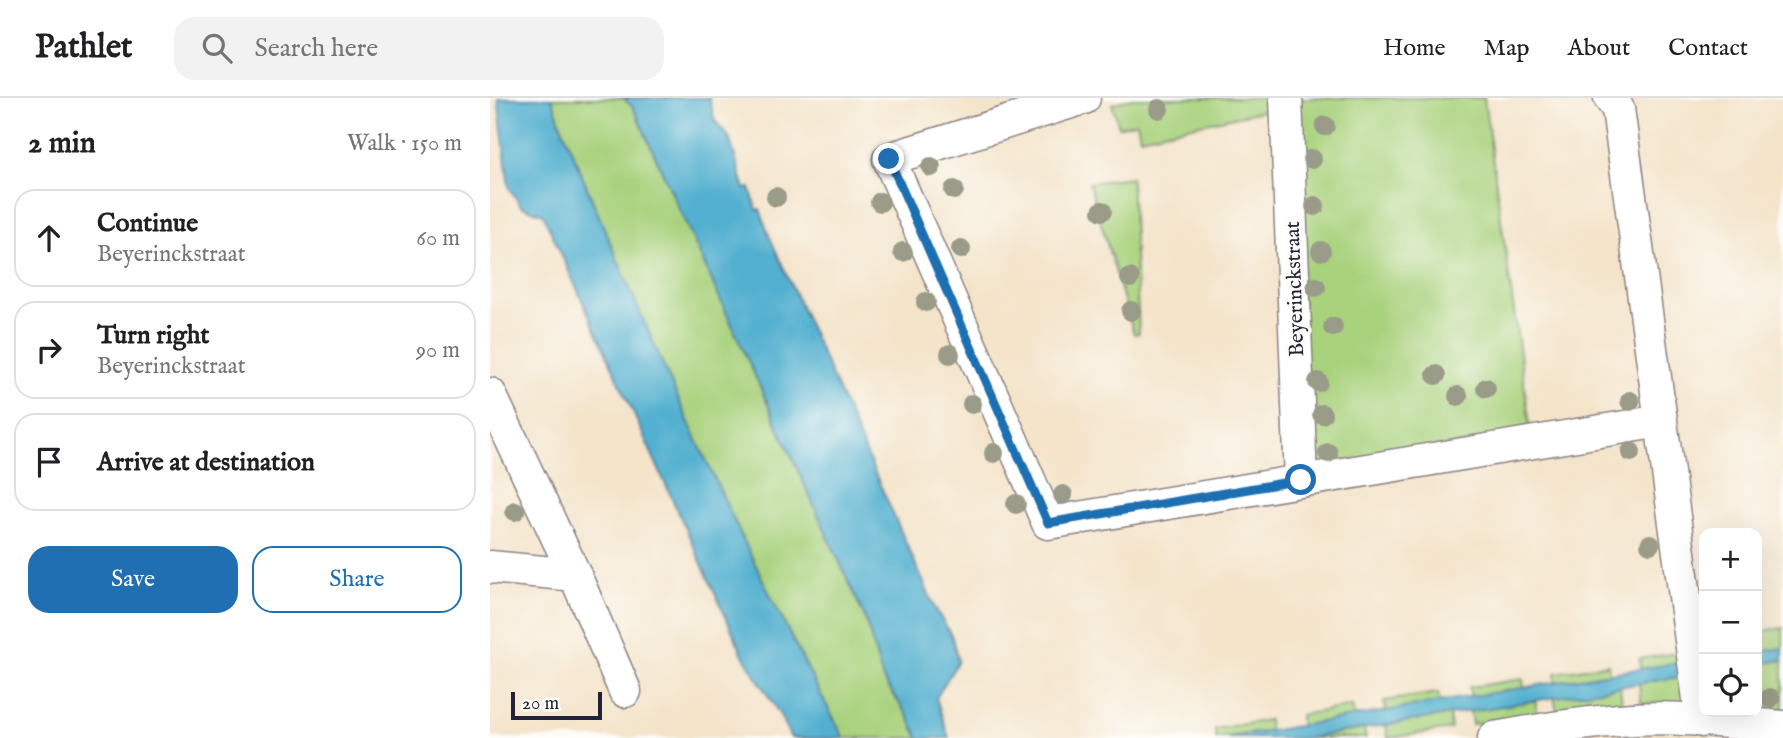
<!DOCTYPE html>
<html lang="en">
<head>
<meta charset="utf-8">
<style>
  :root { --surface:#fff; --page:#f2f2f2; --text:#202124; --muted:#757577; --line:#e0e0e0; --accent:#1f6fb2 }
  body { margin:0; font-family:"IM FELL English",serif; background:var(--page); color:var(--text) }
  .controls { position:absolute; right:21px; bottom:21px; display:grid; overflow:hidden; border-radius:14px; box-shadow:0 7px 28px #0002 }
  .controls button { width:63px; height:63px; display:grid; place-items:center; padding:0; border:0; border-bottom:2px solid var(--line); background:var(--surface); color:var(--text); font:35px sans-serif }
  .scale { position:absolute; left:21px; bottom:18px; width:91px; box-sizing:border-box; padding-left:7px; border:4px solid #22223b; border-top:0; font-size:19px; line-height:24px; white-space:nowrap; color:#22223b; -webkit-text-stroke:5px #fdfcf7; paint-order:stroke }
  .stop { position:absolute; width:21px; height:21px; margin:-16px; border:5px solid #1f6fb2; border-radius:50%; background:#fff }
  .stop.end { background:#1f6fb2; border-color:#fff; box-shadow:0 2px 7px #0008 }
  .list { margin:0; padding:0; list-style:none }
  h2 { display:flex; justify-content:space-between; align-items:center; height:91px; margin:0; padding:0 28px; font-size:30px }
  h2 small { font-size:23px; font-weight:400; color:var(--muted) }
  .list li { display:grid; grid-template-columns:46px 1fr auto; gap:21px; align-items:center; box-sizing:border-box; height:98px; margin:0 14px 14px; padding:0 14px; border:2px solid var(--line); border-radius:21px }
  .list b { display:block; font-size:26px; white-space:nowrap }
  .list p { margin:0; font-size:23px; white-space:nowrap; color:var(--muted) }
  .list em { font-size:23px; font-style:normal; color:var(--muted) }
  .actions { display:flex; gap:14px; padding:21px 28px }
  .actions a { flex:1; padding:16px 0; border:2px solid var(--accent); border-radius:21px; text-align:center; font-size:24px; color:var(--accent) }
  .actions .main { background:var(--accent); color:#fff }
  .icon { flex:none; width:38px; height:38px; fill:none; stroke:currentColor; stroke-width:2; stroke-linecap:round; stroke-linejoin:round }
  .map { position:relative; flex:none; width:1293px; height:640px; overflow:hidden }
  header { display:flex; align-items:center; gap:42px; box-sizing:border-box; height:98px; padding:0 35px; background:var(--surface); border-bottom:2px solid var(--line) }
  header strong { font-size:33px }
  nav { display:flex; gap:38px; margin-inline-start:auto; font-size:24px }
  .search { width:490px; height:63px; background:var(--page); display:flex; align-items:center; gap:18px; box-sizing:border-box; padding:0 24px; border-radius:21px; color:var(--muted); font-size:26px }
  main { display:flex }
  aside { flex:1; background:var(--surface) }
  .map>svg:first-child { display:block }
  .green { fill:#a9d27d; stroke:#667a5c; stroke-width:2 }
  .water { fill:#52b0d0; stroke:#3a6986; stroke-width:2 }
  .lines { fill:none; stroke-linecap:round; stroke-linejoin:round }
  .street-casing { stroke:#8b8382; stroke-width:35 }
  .street { stroke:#fff; stroke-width:32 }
  .tree { fill:#9a9b88 }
  .route { stroke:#1f6fb2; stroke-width:9 }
  .labels { text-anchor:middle; stroke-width:7; stroke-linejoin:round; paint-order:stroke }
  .street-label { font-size:21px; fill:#22223b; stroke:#fdfcf7 }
</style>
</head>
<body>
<header>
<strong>Pathlet</strong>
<div class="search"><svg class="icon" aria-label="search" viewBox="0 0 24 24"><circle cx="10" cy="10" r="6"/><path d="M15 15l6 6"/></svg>Search here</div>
<nav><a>Home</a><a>Map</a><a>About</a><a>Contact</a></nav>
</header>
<main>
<aside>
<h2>2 min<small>Walk · 150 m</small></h2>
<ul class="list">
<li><svg class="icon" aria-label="ahead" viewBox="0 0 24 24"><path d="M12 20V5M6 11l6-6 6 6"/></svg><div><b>Continue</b><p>Beyerinckstraat</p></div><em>60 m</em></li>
<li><svg class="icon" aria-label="right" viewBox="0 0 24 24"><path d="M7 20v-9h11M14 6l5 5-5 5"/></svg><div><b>Turn right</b><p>Beyerinckstraat</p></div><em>90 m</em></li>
<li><svg class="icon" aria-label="arrive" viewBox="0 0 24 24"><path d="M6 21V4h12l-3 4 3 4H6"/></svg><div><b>Arrive at destination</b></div></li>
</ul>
<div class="actions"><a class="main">Save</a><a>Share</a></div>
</aside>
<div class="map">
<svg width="1293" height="640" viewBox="0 0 1293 640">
  <rect width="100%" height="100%" fill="#fdfcf7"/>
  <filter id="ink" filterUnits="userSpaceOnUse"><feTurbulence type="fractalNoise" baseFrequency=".0143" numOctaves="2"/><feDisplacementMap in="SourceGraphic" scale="14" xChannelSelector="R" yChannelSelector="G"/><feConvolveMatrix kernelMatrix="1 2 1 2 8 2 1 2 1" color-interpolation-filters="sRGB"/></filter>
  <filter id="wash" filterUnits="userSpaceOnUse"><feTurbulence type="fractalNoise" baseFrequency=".00686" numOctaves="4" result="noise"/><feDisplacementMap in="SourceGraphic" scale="28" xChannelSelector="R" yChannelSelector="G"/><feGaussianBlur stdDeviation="1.57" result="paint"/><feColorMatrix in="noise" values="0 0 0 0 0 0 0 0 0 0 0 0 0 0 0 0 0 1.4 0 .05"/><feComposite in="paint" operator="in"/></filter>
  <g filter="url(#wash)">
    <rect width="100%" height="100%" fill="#f4e4ca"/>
    <path class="green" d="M 62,0 L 133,0 L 143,9 L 375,520 L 393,581 L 418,618 L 429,640 L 354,640 C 247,442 156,235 71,27 Z
      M 642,0 L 790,0 L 791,9 L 650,39 L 647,24 L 629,29 L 622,6 Z
      M 805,0 L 994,0 L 1041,335 L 818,370 Z
      M 641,79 L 649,235 L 644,236 L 599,85 Z
      M 1293,530 L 1293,550 L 1267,554 L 1267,534 Z
      M 1185,555 L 1192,556 L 1193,565 L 1151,571 L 1149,561 Z
      M 1293,562 L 1293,612 L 1267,610 L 1267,566 Z
      M 1118,566 L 1119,576 L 1066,584 L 1065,575 Z
      M 1196,578 L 1200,605 L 1151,605 L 1149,585 Z
      M 1033,581 L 1034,590 L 981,599 L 979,589 Z
      M 1130,588 L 1132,605 L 1067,613 L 1064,599 Z
      M 948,595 L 950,605 L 896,614 L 894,603 Z
      M 1045,602 L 1048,616 L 982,626 L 980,613 Z
      M 862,608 L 864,619 L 811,628 L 810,617 Z
      M 959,616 L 961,631 L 898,640 L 896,627 Z
      M 778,622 L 779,633 L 726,640 L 725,631 Z
      M 874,631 L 876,640 L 817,640 Z"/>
    <path class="water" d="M 8,0 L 62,0 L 71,27 C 157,235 247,442 354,640 L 301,640 L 290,617 L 254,559 L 53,116 L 31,108 L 19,90 Z
      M 133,0 L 219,0 L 225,23 L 239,39 L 255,91 L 260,90 L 267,112 L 270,111 L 278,135 L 445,510 L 462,539 L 468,563 L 446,600 L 459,640 L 429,640 L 418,618 L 393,581 L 375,520 L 143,9 Z
      M 1293,550 L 1293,562 L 1267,566 L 1267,554 Z
      M 1214,561 L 1214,575 L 817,640 L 738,640 L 1089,580 Z"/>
  </g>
  <g filter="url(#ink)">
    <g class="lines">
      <defs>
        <path id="street" d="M 594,0 L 399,61 L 558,425 L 1171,323 L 1128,11 L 1120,0
          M 796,0 L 811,382
          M 0,296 L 85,477 L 135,593
          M 1171,323 L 1212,623
          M 0,469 L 85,477
          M 1004,640 C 1050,632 1096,624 1142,621 C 1192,618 1243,625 1293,629"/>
      </defs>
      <use href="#street" class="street-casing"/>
      <use href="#street" class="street"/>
    </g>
    <g class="tree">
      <circle cx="669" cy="11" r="10"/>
      <circle cx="835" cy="28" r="10"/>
      <circle cx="822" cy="61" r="10"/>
      <circle cx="441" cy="69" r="10"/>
      <circle cx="464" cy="92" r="10"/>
      <circle cx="286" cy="99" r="10"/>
      <circle cx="390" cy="104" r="10"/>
      <circle cx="825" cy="108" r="10"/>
      <circle cx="612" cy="113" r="10"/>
      <circle cx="471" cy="151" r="10"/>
      <circle cx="831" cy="153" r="10"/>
      <circle cx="413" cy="154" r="10"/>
      <circle cx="640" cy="180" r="10"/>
      <circle cx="826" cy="189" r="10"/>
      <circle cx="436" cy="204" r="10"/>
      <circle cx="641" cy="213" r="10"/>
      <circle cx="843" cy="229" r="10"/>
      <circle cx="460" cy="256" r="10"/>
      <circle cx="946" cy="277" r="10"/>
      <circle cx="828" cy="284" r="10"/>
      <circle cx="996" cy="290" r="10"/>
      <circle cx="968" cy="298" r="10"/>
      <circle cx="1140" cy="303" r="10"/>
      <circle cx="482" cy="306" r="10"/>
      <circle cx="832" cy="316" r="10"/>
      <circle cx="1141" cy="354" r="10"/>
      <circle cx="504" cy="355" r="10"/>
      <circle cx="838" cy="355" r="10"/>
      <circle cx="573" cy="397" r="10"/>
      <circle cx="526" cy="406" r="10"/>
      <circle cx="25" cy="413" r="10"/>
      <circle cx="1160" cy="446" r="10"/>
      <circle cx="1280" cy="600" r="10"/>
    </g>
  </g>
  <g class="lines" filter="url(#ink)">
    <path class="route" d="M 399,61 L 558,425 L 811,382"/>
  </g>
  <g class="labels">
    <g class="street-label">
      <text transform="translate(804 191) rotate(-92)" y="7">Beyerinckstraat</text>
    </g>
  </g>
</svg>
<div class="controls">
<button>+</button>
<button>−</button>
<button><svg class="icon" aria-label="locate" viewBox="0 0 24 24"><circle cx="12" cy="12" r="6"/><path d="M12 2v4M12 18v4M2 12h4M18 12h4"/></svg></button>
</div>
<div class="scale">20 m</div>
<div class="stop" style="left:811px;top:382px"></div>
<div class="stop end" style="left:399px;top:61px"></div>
</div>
</main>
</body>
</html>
